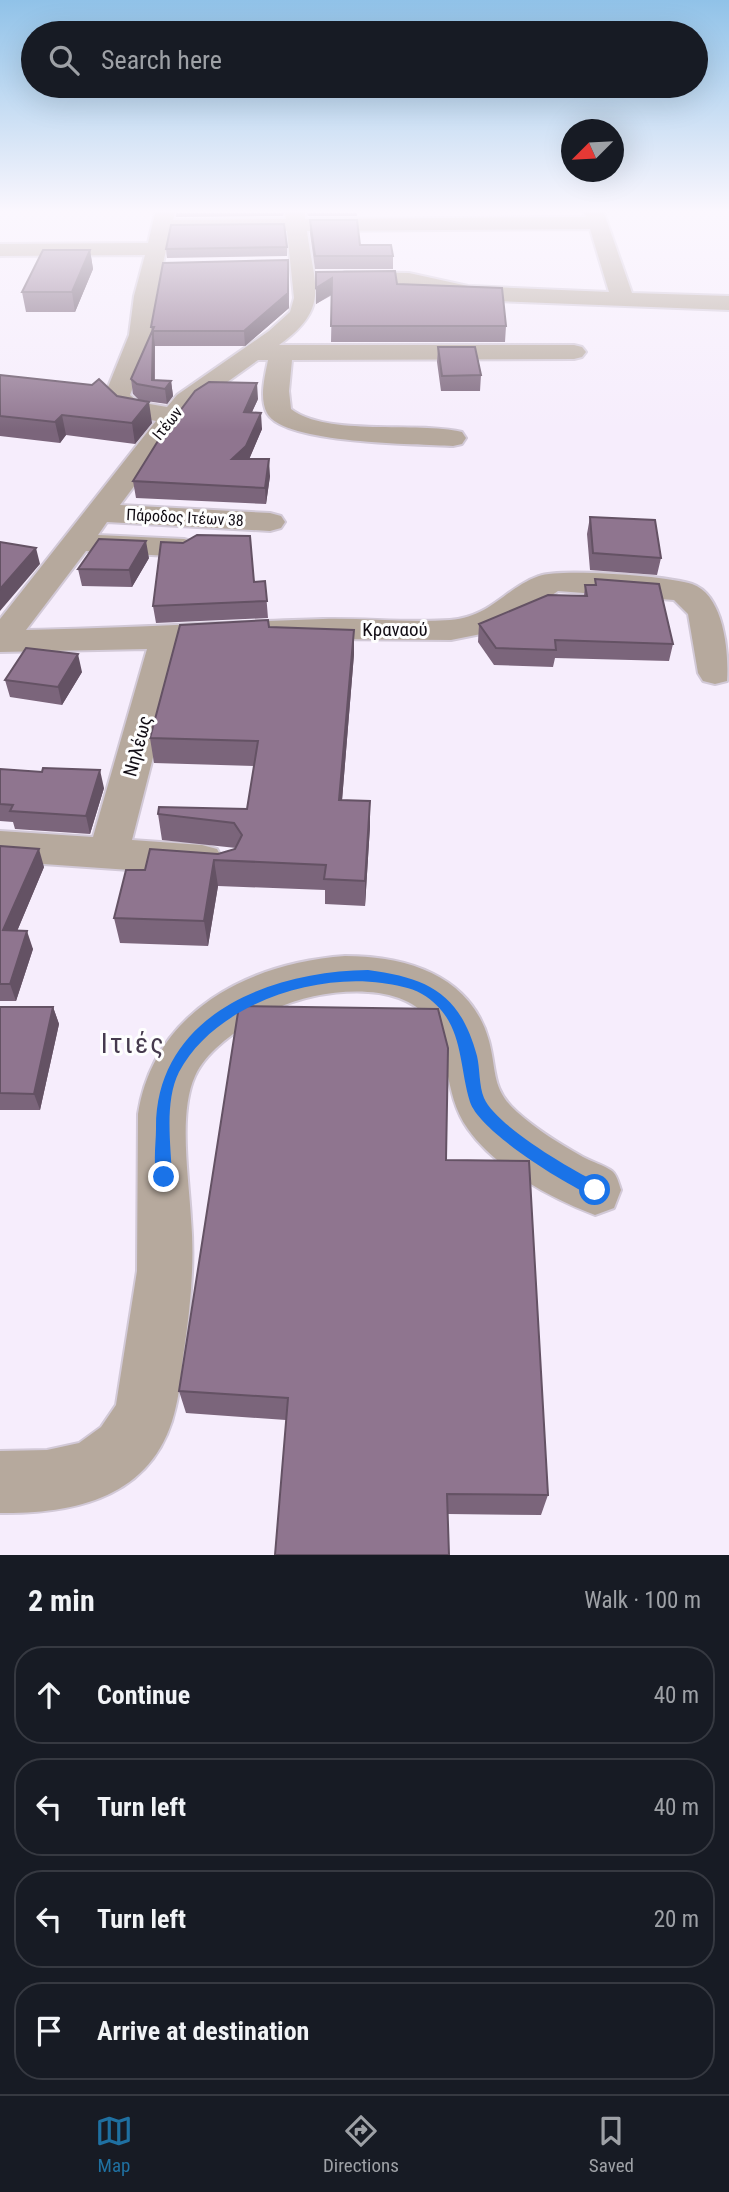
<!DOCTYPE html>
<html lang="en">
<head>
<meta charset="utf-8">
<style>
  :root { --surface:#171b24; --page:#242831; --text:#f1f3f6; --muted:#9ea1a6; --line:#363941; --accent:#1f70a1 }
  body { margin:0; font-family:"Roboto Condensed",sans-serif; background:var(--page); color:var(--text) }
  .compass { position:absolute; left:561px; top:119px; width:63px; height:63px; border-radius:50%; background:var(--surface); box-shadow:0 7px 28px #0002; rotate:246deg }
  .stop { position:absolute; width:21px; height:21px; margin:-16px; border:5px solid #1a73e8; border-radius:50%; background:#fff }
  .stop.end { background:#1a73e8; border-color:#fff; box-shadow:0 2px 7px #0008 }
  .list { margin:0; padding:0; list-style:none }
  h2 { display:flex; justify-content:space-between; align-items:center; height:91px; margin:0; padding:0 28px; font-size:30px }
  h2 small { font-size:23px; font-weight:400; color:var(--muted) }
  .list li { display:grid; grid-template-columns:46px 1fr auto; gap:21px; align-items:center; box-sizing:border-box; height:98px; margin:0 14px 14px; padding:0 14px; border:2px solid var(--line); border-radius:28px }
  .list b { display:block; font-size:26px; white-space:nowrap }
  .list em { font-size:23px; font-style:normal; color:var(--muted) }
  .icon { flex:none; width:38px; height:38px; fill:none; stroke:currentColor; stroke-width:2; stroke-linecap:round; stroke-linejoin:round }
  .map { position:relative; flex:none; width:729px; height:1555px; overflow:hidden }
  .search { position:absolute; background:var(--surface); box-shadow:0 7px 28px #0002; left:21px; right:21px; top:21px; height:77px; display:flex; align-items:center; gap:18px; box-sizing:border-box; padding:0 24px; border-radius:38px; color:var(--muted); font-size:26px }
  .sheet { height:539px; background:var(--surface) }
  nav { display:flex; justify-content:space-around; align-items:center; box-sizing:border-box; height:98px; border-top:2px solid var(--line); background:var(--surface); font-size:19px; color:var(--muted) }
  nav a { display:grid; justify-items:center; gap:4px }
  nav .on { color:var(--accent) }
  .map>svg:first-child { display:block }
  .lines { fill:none; stroke-linecap:round; stroke-linejoin:round }
  .minor-casing { stroke:#d2c9d7; stroke-width:4 }
  .minor { fill:#b6a99d; fill-rule:evenodd }
  .wall { fill:#7b657b }
  .shaded-wall { fill:#645264 }
  .building { fill:#8f758f; stroke:#645264; stroke-width:2 }
  .route { fill:#1a73e8 }
  .labels { text-anchor:middle; stroke-width:6; stroke-linejoin:round; paint-order:stroke }
  .far-street-label { font-size:16px; fill:#120d15; stroke:#fefefe }
  .street-label { font-size:19px; fill:#120d15; stroke:#fefefe }
  .near-quarter-label { font-size:28px; letter-spacing:2px; fill:#463b4e; stroke:#fefefe }
</style>
</head>
<body>
<div class="map">
<svg width="729" height="1555" viewBox="0 0 729 1555">
  <rect width="100%" height="100%" fill="#f6edfc"/>
  <g class="lines">
    <defs>
      <path id="minor" d="M 155,213 L 175,213 L 173,220 L 286,219 L 285,213 L 305,213 L 305,219 L 586,217 L 584,213 L 604,213 L 632,293 L 729,296 L 729,310 L 468,300 L 409,285 L 345,284 L 334,278 L 345,272 L 409,273 L 468,286 L 609,292 L 590,229 L 307,231 C 314,286 331,308 279,345 L 574,345 L 582,347 L 586,352 L 582,357 L 574,359 L 292,360 L 289,391 L 291,409 C 327,437 417,421 462,432 L 466,438 L 462,444 L 453,446 C 418,444 283,444 267,413 C 259,398 265,376 268,360 L 258,360 L 195,405 L 120,505 L 270,513 L 281,516 L 285,522 L 281,528 L 270,531 L 107,522 L 98,535 L 184,539 L 195,542 L 199,548 L 195,554 L 184,557 L 86,551 L 26,630 C 125,628 224,622 323,619 C 365,618 408,623 450,620 C 491,617 505,588 539,576 C 560,568 669,576 692,584 C 724,595 729,652 727,681 L 715,684 L 703,681 L 698,673 L 688,614 L 674,600 L 558,591 L 501,630 L 451,640 L 324,639 L 181,647 L 132,840 L 202,845 L 217,849 L 223,860 L 217,871 L 202,875 L 0,861 L 0,831 L 93,837 L 147,649 L 0,652 L 0,619 L 156,421 L 121,414 L 104,397 L 129,335 L 134,296 L 145,255 L 0,256 L 0,244 L 148,243 ZM 287,231 L 294,298 L 290,312 L 269,331 L 177,395 L 167,407 L 138,402 L 130,395 L 153,335 L 156,296 L 170,232 Z
        M 345,956 C 406,956 471,975 489,1041 C 497,1071 491,1089 517,1112 C 537,1130 560,1144 583,1157 C 592,1162 604,1165 612,1171 C 617,1175 619,1184 621,1190 L 614,1208 L 595,1215 C 551,1198 496,1169 468,1129 C 435,1083 459,1020 399,998 C 362,985 310,993 275,1009 C 247,1023 208,1047 195,1076 C 178,1113 189,1179 191,1219 C 195,1266 190,1311 183,1357 C 181,1373 180,1390 176,1406 C 157,1495 80,1514 0,1513 L 0,1451 L 47,1450 L 79,1443 L 101,1427 L 116,1405 L 137,1271 L 138,1114 C 154,1011 249,963 345,956 Z"/>
    </defs>
    <use href="#minor" class="minor-casing"/>
    <use href="#minor" class="minor"/>
  </g>
  <path class="wall" d="M 176,213 L 284,213 L 283,216 L 176,217 Z
    M 307,213 L 357,213 L 357,216 L 308,216 Z
    M 310,220 L 360,245 L 393,256 L 393,269 L 315,269 L 310,234 Z
    M 287,247 L 287,256 L 167,258 L 166,249 Z
    M 90,250 L 93,269 L 75,312 L 26,312 L 22,292 Z
    M 289,274 L 289,308 L 245,346 L 155,346 L 155,380 L 171,381 L 173,396 L 167,404 L 139,400 L 133,394 L 131,379 L 152,332 L 151,327 Z
    M 316,288 L 506,326 L 505,342 L 331,342 L 332,295 L 316,304 Z
    M 438,347 L 481,375 L 480,391 L 441,391 L 437,362 Z
    M 0,375 L 117,396 L 152,423 L 135,444 L 66,435 L 60,443 L 0,436 Z
    M 258,399 L 252,412 L 262,429 L 249,459 L 270,476 L 266,504 L 136,498 L 133,481 Z
    M 590,517 L 661,558 L 657,575 L 590,570 L 587,534 Z
    M 149,558 L 132,587 L 82,586 L 78,569 Z
    M 595,579 L 673,644 L 669,661 L 555,658 L 553,667 L 494,665 L 478,642 L 479,624 L 584,596 L 585,585 L 595,585 Z
    M 265,581 L 268,618 L 156,623 L 153,606 L 254,582 Z
    M 269,627 L 354,630 L 354,654 L 342,800 L 370,826 L 365,906 L 325,904 L 325,890 L 218,886 L 208,946 L 120,943 L 114,918 L 145,870 L 218,854 L 236,848 L 162,840 L 158,814 L 247,809 L 254,766 L 154,763 L 150,738 Z
    M 82,672 L 62,705 L 10,697 L 5,680 Z
    M 0,769 L 104,788 L 90,834 L 15,829 L 13,822 L 0,821 Z
    M 0,846 L 44,867 L 17,931 L 33,949 L 16,1001 L 0,1001 Z
    M 0,1007 L 53,1007 L 59,1024 L 40,1110 L 0,1110 Z
    M 446,1160 L 548,1495 L 541,1515 L 448,1514 L 286,1420 L 186,1413 L 179,1391 Z"/>
  <path class="shaded-wall" d="M 90,250 L 93,269 L 75,312 L 72,292 Z
    M 288,260 L 289,308 L 245,346 L 244,331 Z
    M 332,278 L 332,294 L 316,304 L 316,288 Z
    M 153,331 L 155,346 L 154,387 L 152,380 Z
    M 171,381 L 173,396 L 167,404 L 165,389 Z
    M 257,383 L 258,399 L 245,427 L 244,412 Z
    M 149,402 L 152,423 L 135,444 L 132,423 Z
    M 261,413 L 262,429 L 248,462 L 232,459 Z
    M 62,415 L 66,435 L 60,443 L 55,422 Z
    M 269,459 L 270,476 L 266,504 L 265,488 Z
    M 146,541 L 149,558 L 132,587 L 129,570 Z
    M 36,548 L 40,564 L 0,611 L 0,589 Z
    M 354,630 L 354,654 L 340,825 L 339,800 Z
    M 78,654 L 82,672 L 62,705 L 58,687 Z
    M 100,770 L 104,788 L 90,834 L 86,816 Z
    M 370,801 L 370,826 L 365,906 L 365,881 Z
    M 39,849 L 44,867 L 10,948 L 3,930 Z
    M 214,860 L 218,886 L 208,946 L 204,921 Z
    M 27,931 L 33,949 L 16,1001 L 10,984 Z
    M 53,1007 L 59,1024 L 40,1110 L 34,1094 Z"/>
  <path class="building" d="M 310,220 L 357,220 L 360,245 L 391,245 L 393,256 L 315,256 Z
    M 284,224 L 287,247 L 166,249 L 171,225 Z
    M 43,250 L 90,250 L 72,292 L 22,292 Z
    M 288,260 L 288,293 L 244,331 L 153,331 L 152,380 L 171,381 L 165,389 L 137,384 L 131,379 L 154,327 L 151,327 L 163,263 Z
    M 395,271 L 397,284 L 502,288 L 506,326 L 331,326 L 332,278 L 316,288 L 316,272 Z
    M 438,347 L 475,347 L 481,375 L 442,376 Z
    M 0,375 L 92,385 L 99,379 L 117,396 L 149,402 L 132,423 L 62,415 L 55,422 L 0,416 Z
    M 209,382 L 257,383 L 244,412 L 261,413 L 246,446 L 232,459 L 269,459 L 265,488 L 133,481 L 161,436 L 195,391 Z
    M 590,517 L 655,520 L 661,558 L 593,553 Z
    M 197,535 L 250,536 L 254,582 L 265,581 L 267,601 L 153,606 L 161,542 L 183,543 Z
    M 99,539 L 146,541 L 129,570 L 78,569 Z
    M 0,542 L 36,548 L 0,589 Z
    M 595,579 L 659,584 L 673,644 L 555,640 L 556,650 L 496,648 L 479,624 L 548,595 L 587,596 L 585,585 L 596,585 Z
    M 268,620 L 269,627 L 354,630 L 339,800 L 370,801 L 365,881 L 324,879 L 326,865 L 214,860 L 204,921 L 114,918 L 126,870 L 145,870 L 150,849 L 218,854 L 235,849 L 242,835 L 234,823 L 158,814 L 159,807 L 247,809 L 258,741 L 150,738 L 180,625 Z
    M 26,648 L 78,654 L 58,687 L 5,680 Z
    M 43,768 L 100,770 L 86,816 L 10,811 L 13,805 L 0,804 L 0,769 L 42,772 Z
    M 0,846 L 39,849 L 3,930 L 27,931 L 10,984 L 0,984 Z
    M 239,1006 L 438,1009 L 448,1048 L 446,1160 L 529,1161 L 548,1495 L 447,1494 L 449,1555 L 275,1555 L 288,1398 L 179,1391 Z
    M 0,1007 L 53,1007 L 34,1094 L 0,1093 Z"/>
  <linearGradient id="sky" x2="0" y2="1"><stop stop-color="#90c2e8"/><stop offset="0.49" stop-color="#fbf7fe"/><stop offset="1" stop-color="#fbf7fe" stop-opacity="0"/></linearGradient>
  <rect width="729" height="431" fill="url(#sky)"/>
  <path class="route" d="M 368,970 C 428,978 460,993 477,1056 C 480,1069 479,1086 484,1098 C 496,1126 573,1171 601,1184 L 601,1195 L 595,1197 C 566,1185 480,1132 470,1102 C 458,1062 464,1019 422,994 C 410,987 395,985 382,983 C 311,973 214,1006 179,1072 C 164,1102 171,1145 172,1177 L 170,1182 L 159,1182 C 152,1168 156,1145 156,1129 C 155,1015 271,971 368,970 Z"/>
  <g class="labels">
    <g class="far-street-label">
      <text transform="translate(167 423) rotate(-51)" y="6">Ιτέων</text>
      <text transform="translate(185 517) rotate(3)" y="6">Πάροδος Ιτέων 38</text>
    </g>
    <g class="street-label">
      <text x="395" y="636">Κραναού</text>
      <text transform="translate(137 746) rotate(-75)" y="7">Νηλέως</text>
    </g>
    <g class="near-quarter-label">
      <text x="133" y="1053">Ιτιές</text>
    </g>
  </g>
</svg>
<svg class="compass" viewBox="-18 -18 36 36"><path d="M0-13l5 13h-10z" fill="#e53935"/><path d="M0 13l5-13h-10z" fill="#9ea1a6"/></svg>
<div class="stop" style="left:595px;top:1190px"></div>
<div class="stop end" style="left:164px;top:1177px"></div>
<div class="search"><svg class="icon" aria-label="search" viewBox="0 0 24 24"><circle cx="10" cy="10" r="6"/><path d="M15 15l6 6"/></svg>Search here</div>
</div>
<section class="sheet">
<h2>2 min<small>Walk · 100 m</small></h2>
<ul class="list">
<li><svg class="icon" aria-label="ahead" viewBox="0 0 24 24"><path d="M12 20V5M6 11l6-6 6 6"/></svg><div><b>Continue</b></div><em>40 m</em></li>
<li><svg class="icon" aria-label="left" viewBox="0 0 24 24"><path d="M17 20v-9H6M10 6l-5 5 5 5"/></svg><div><b>Turn left</b></div><em>40 m</em></li>
<li><svg class="icon" aria-label="left" viewBox="0 0 24 24"><path d="M17 20v-9H6M10 6l-5 5 5 5"/></svg><div><b>Turn left</b></div><em>20 m</em></li>
<li><svg class="icon" aria-label="arrive" viewBox="0 0 24 24"><path d="M6 21V4h12l-3 4 3 4H6"/></svg><div><b>Arrive at destination</b></div></li>
</ul>
</section>
<nav>
<a class="on"><svg class="icon" aria-label="map" viewBox="0 0 24 24"><path d="M3 6l6-2 6 2 6-2v14l-6 2-6-2-6 2zM9 4v14M15 6v14"/></svg>Map</a>
<a><svg class="icon" aria-label="directions" viewBox="0 0 24 24"><path d="M12 3l9 9-9 9-9-9zM9 14v-3h6M13 9l2 2-2 2"/></svg>Directions</a>
<a><svg class="icon" aria-label="saved" viewBox="0 0 24 24"><path d="M7 4h10v16l-5-4-5 4z"/></svg>Saved</a>
</nav>
</body>
</html>
